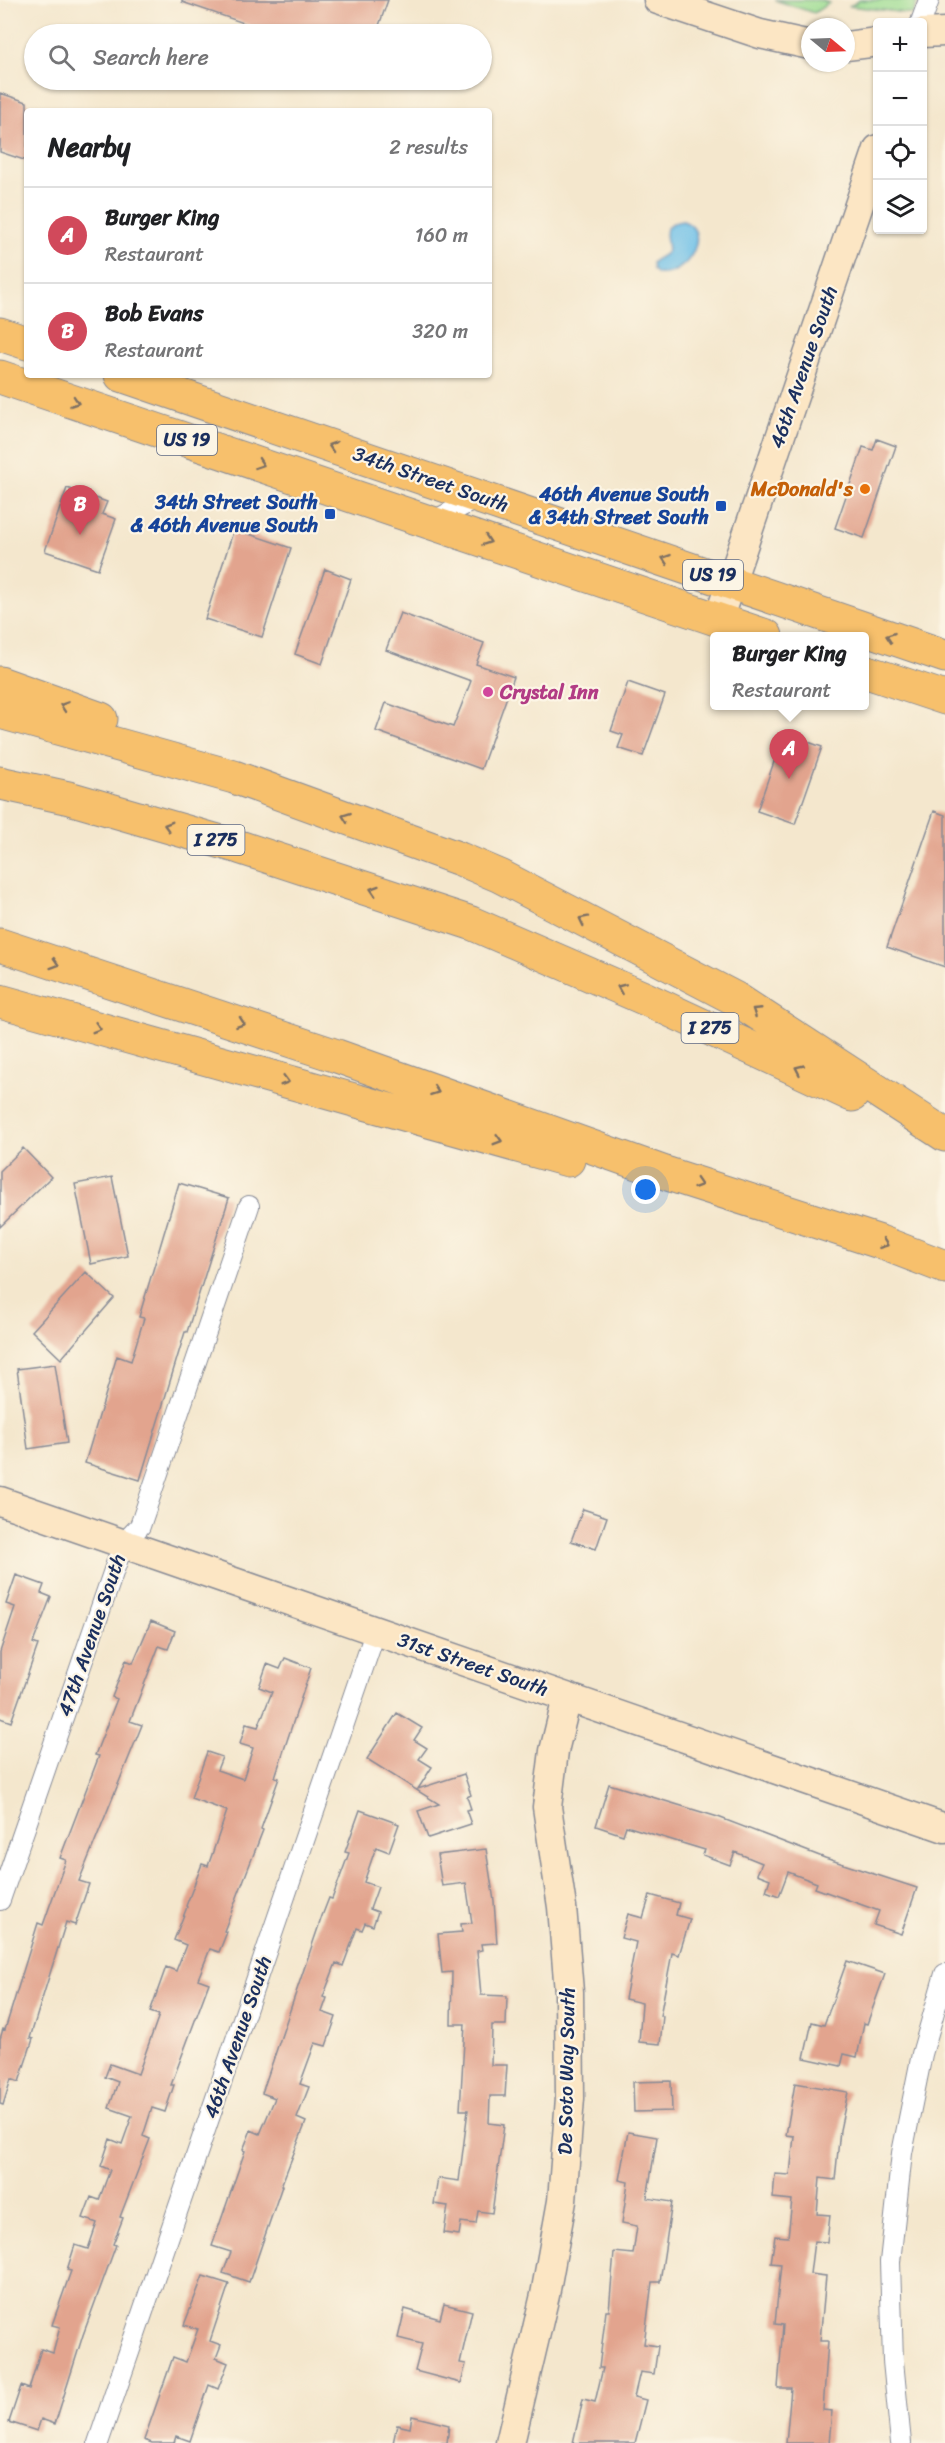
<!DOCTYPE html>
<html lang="en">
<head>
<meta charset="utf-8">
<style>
  :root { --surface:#fff; --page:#f6f6f6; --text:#202124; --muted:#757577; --line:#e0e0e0; --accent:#d1495b }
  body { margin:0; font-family:Sriracha,sans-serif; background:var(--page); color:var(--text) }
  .controls { position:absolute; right:18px; top:18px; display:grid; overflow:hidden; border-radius:6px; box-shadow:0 2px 4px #0004 }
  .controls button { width:54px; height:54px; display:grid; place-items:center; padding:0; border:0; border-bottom:2px solid var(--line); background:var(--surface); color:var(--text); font:30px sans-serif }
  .compass { position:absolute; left:801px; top:18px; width:54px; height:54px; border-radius:50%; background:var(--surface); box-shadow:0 2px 4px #0004; rotate:109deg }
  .you { position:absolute; left:646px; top:1190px; width:21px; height:21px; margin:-15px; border:4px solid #fff; border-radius:50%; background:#1a73e8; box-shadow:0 0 0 9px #1a73e833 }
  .badge { display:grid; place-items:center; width:39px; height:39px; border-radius:50%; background:var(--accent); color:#fff; font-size:20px; font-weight:700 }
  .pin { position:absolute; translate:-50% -50px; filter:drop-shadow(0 2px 3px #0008) }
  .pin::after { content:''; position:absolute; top:32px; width:21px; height:18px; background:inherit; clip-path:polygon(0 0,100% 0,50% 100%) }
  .popup { position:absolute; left:710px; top:632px; width:159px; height:78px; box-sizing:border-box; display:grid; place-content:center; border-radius:6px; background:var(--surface); filter:drop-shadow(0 2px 4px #0005); font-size:20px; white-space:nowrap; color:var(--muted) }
  .popup b { font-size:22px; color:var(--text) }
  .popup::after { content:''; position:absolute; left:50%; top:100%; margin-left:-12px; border:12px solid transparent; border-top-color:var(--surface) }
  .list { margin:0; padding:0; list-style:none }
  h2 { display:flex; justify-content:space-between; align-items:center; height:78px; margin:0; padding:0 24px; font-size:26px }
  h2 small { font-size:20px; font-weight:400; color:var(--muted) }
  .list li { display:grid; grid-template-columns:39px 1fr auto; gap:18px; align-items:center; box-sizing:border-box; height:96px; padding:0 24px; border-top:2px solid var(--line) }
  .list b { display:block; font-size:22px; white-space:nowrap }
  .list p { margin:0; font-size:20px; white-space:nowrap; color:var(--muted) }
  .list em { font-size:20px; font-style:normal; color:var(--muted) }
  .icon { flex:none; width:33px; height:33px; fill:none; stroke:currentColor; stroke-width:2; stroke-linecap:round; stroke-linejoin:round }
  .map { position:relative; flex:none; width:945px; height:2443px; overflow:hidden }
  .search { position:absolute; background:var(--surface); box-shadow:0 2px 4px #0004; left:24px; top:24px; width:468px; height:66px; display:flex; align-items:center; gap:15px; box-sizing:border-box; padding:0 21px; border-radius:33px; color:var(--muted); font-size:22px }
  .panel { position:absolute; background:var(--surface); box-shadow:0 2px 4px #0004; left:24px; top:108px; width:468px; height:270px; border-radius:6px }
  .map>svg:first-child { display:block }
  .green { fill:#9edd93; stroke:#5c8678; stroke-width:1.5 }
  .water { fill:#6cbfe8; stroke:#4477a3; stroke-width:1.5 }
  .building { fill:#e2a48e }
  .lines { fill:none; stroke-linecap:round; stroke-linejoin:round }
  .street-casing { stroke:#888b96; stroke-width:22 }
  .secondary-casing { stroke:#888b96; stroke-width:31 }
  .highway-casing { stroke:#888b96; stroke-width:35 }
  .street { stroke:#fff; stroke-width:20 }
  .secondary { stroke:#fce6c4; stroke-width:28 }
  .highway { stroke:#f7c06c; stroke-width:33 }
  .oneway { stroke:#7e7064 }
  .food-dot { fill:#e8710a; stroke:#fcf5e5; stroke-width:2 }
  .transit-dot { fill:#1a4fb4; stroke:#fcf5e5; stroke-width:2 }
  .hotel-dot { fill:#d1479c; stroke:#fcf5e5; stroke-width:2 }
  .labels { text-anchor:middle; stroke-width:4.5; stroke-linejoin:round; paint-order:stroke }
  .shield { fill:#fcf5e5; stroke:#5e6a86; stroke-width:1.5 }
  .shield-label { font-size:18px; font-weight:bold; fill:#1b2f5e }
  .street-label { font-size:20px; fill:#1b2f5e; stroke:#fcf5e5 }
  .food-label { font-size:20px; font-weight:bold; fill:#c56008; stroke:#fcf5e5; text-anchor:end }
  .transit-label { font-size:20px; font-weight:bold; fill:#164399; stroke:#fcf5e5; text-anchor:end }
  .hotel-label { font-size:20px; font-weight:bold; fill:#b23c85; stroke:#fcf5e5; text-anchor:start }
</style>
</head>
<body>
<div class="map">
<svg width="945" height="2443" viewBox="0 0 945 2443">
  <rect width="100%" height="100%" fill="#fcf5e5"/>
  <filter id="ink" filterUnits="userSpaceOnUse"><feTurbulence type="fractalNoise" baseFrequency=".0167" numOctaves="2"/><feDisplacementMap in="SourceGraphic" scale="12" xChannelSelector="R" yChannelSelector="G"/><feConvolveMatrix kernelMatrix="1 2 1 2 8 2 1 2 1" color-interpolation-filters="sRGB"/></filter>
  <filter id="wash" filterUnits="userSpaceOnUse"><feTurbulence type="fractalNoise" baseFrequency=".008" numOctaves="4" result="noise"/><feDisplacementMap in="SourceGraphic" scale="24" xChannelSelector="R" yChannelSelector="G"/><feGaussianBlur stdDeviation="1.35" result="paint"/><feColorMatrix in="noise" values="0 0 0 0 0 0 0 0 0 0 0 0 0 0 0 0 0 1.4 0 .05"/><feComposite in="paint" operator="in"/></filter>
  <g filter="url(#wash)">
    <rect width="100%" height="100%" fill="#f4e7cd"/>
    <path class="green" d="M 775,0 L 820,0 L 829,3 L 814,13 Z
      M 860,0 L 918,0 L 913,14 L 850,6 Z"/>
    <path class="water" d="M 683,221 C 712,230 690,277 657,274 L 653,270 L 652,263 C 657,257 665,257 668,250 C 666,233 661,223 683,221 Z"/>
    <g id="blocks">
      <path class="building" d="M 182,0 L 388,0 L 376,34 L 276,34 L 182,2 Z
        M 0,93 L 27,102 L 27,161 L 0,152 Z
        M 877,439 L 896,446 L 864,538 L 835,528 L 863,447 L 873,450 Z
        M 67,488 L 107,502 L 102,514 L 116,519 L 98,569 L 45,551 Z
        M 234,529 L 291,548 L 262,637 L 205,619 Z
        M 325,569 L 351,579 L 322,664 L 295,654 Z
        M 400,613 L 484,643 L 476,664 L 514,677 L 481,769 L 376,731 L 386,703 L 453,727 L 471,681 L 386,650 Z
        M 628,682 L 665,695 L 643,756 L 618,748 L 623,735 L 611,731 Z
        M 784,733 L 822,747 L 795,824 L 757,811 Z
        M 934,811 L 945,815 L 945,967 L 887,947 Z
        M 23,1148 L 51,1177 L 0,1227 L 0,1171 Z
        M 112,1177 L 128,1256 L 91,1264 L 75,1184 Z
        M 179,1183 L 229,1198 L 187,1332 L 185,1332 L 140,1480 L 85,1463 L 117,1356 L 131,1361 L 144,1318 L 139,1317 Z
        M 86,1272 L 114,1298 L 61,1359 L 32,1331 Z
        M 55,1364 L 67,1443 L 28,1449 L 17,1369 Z
        M 583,1509 L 607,1517 L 596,1549 L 571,1541 Z
        M 16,1575 L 44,1585 L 41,1593 L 51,1597 L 33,1643 L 38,1645 L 11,1722 L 0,1718 L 0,1652 L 15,1607 L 6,1604 Z
        M 151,1621 L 175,1631 L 168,1649 L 159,1646 L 130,1721 L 142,1725 L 79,1881 L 89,1884 L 75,1925 L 66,1922 L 30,2038 L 33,2039 L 19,2082 L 11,2079 L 3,2105 L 0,2104 L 0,2039 L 3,2029 L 5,2030 L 38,1923 L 43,1925 L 66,1860 L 60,1858 L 99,1756 L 95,1755 L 117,1699 L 112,1697 L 126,1660 L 133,1663 Z
        M 285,1658 L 311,1668 L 275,1777 L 279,1778 L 261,1829 L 263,1830 L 224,1931 L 227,1932 L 219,1952 L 210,1949 L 198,1979 L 209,1983 L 171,2085 L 174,2085 L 165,2112 L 152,2108 L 143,2136 L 150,2139 L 120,2217 L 123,2218 L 113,2244 L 116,2245 L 83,2335 L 55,2424 L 41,2419 L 37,2431 L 9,2422 L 21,2386 L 29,2389 L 41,2349 L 53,2353 L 60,2327 L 52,2325 L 71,2271 L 67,2270 L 75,2245 L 88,2249 L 97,2223 L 83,2218 L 91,2197 L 99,2200 L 110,2170 L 101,2166 L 110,2139 L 122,2144 L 132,2116 L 109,2108 L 118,2082 L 105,2077 L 110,2064 L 138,2074 L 159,2015 L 150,2012 L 166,1967 L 176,1971 L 186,1945 L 174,1940 L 187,1907 L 186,1906 L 202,1864 L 208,1866 L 227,1811 L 191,1798 L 207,1752 L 222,1757 L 217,1770 L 243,1779 L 253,1748 L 240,1744 L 246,1724 L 258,1727 L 272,1692 L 259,1687 L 267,1664 L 280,1669 Z
        M 397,1713 L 422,1728 L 414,1740 L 427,1748 L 419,1759 L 432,1767 L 418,1789 L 464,1774 L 471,1795 L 467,1797 L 471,1809 L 466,1810 L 471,1824 L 428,1838 L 418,1811 L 439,1804 L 367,1759 Z
        M 609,1784 L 718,1817 L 825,1858 L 917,1888 L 901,1934 L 874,1925 L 879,1911 L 815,1888 L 817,1883 L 788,1872 L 779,1896 L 766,1891 L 770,1879 L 757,1874 L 762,1863 L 735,1852 L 730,1865 L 703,1855 L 705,1850 L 626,1826 L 623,1835 L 596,1826 Z
        M 360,1810 L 399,1824 L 389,1852 L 376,1847 L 364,1882 L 378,1887 L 370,1909 L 378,1912 L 373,1926 L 365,1923 L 362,1930 L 357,1928 L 343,1966 L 336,1963 L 323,1997 L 327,1998 L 322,2012 L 336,2017 L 326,2046 L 315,2043 L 300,2084 L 309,2087 L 297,2118 L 306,2122 L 281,2186 L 282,2186 L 249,2282 L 223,2273 L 231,2252 L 212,2246 L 245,2151 L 243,2150 L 251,2130 L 260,2134 L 275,2098 L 262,2093 L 322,1916 L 329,1898 L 332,1899 L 349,1853 L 345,1852 Z
        M 486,1849 L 494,1901 L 497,1943 L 481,1944 L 482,1950 L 477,1951 L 481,1995 L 507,1996 L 506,2025 L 492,2025 L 491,2065 L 507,2065 L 505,2096 L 490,2096 L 489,2123 L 504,2125 L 492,2213 L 478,2211 L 476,2224 L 461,2222 L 459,2235 L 444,2233 L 448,2206 L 434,2204 L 438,2178 L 459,2181 L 468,2110 L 460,2110 L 465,2024 L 451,2024 L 452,1972 L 442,1973 L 438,1934 L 462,1932 L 461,1924 L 472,1923 L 466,1883 L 442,1886 L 437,1855 Z
        M 650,1895 L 679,1903 L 676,1915 L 690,1919 L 679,1955 L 672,1953 L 660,2016 L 663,2016 L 660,2044 L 639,2042 L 642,2003 L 625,1999 L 636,1942 L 621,1938 L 628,1914 L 643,1918 Z
        M 847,1961 L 885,1974 L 867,2024 L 864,2023 L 857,2057 L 844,2054 L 841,2066 L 804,2058 L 812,2022 L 824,2025 Z
        M 671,2081 L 672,2111 L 634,2112 L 633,2082 Z
        M 795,2083 L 848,2092 L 840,2130 L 835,2180 L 820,2178 L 817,2214 L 830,2215 L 827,2242 L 814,2241 L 810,2274 L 826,2276 L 820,2341 L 828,2341 L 823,2410 L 832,2411 L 829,2443 L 786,2443 L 791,2388 L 778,2388 L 783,2325 L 775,2324 L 781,2264 L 771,2263 L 775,2236 L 788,2237 L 792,2200 L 773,2198 L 775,2174 L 790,2175 L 794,2136 L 786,2135 Z
        M 628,2132 L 657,2137 L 647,2198 L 672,2202 L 660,2282 L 652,2282 L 644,2344 L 658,2346 L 654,2374 L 640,2372 L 634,2397 L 646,2400 L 635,2443 L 573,2443 L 583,2399 L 595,2402 L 603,2368 L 599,2368 L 606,2311 L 609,2311 L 614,2252 L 633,2254 L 637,2226 L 622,2223 L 628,2182 L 619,2180 Z
        M 203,2276 L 229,2284 L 210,2341 L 221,2345 L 216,2358 L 228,2363 L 218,2389 L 209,2385 L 190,2441 L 176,2436 L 174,2443 L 152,2443 L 144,2440 L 173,2357 L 186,2362 L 198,2329 L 184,2325 Z
        M 444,2304 L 472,2311 L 460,2363 L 466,2364 L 461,2383 L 415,2371 L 422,2344 L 398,2338 L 405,2309 L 440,2319 Z
        M 412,2416 L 449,2425 L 447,2443 L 393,2443 L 397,2425 L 410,2428 Z"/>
    </g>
  </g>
  <g filter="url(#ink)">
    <use href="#blocks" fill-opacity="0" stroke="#888b96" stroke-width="1.5"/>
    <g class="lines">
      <defs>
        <path id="street" d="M 921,22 L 929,0
          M 432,522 L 481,496
          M 0,1900 L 123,1544 L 140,1526 L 249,1206
          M 98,2443 L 376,1630
          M 901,2443 L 893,2361 L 890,2262 L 902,2153 L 922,2054 L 945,1974"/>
        <path id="secondary" d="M 658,0 L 760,34 L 810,45
          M 922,33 L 945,32
          M 846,46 L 878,42
          M 718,620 L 878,149
          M 0,1501 L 945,1828
          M 510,2443 L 545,2295 L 562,2201 L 570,2098 L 569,1992 L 562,1907 L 547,1807 L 554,1751 L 567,1698"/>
        <path id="highway" d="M 0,334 L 27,343
          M 121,375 L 945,656
          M 0,377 L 766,636
          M 864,671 L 945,698
          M 0,683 L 101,719
          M 0,712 L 234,777 L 460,859 L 500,876 L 736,999 L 945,1135
          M 0,783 L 69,798 L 239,847 L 471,923 L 646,999 L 852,1095
          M 0,945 L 337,1056 L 668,1174 L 880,1242 L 945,1267
          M 0,1001 L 568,1160"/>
      </defs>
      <use href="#street" class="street-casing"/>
      <use href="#secondary" class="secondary-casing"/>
      <use href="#highway" class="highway-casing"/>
      <use href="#street" class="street"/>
      <use href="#secondary" class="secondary"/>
      <use href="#highway" class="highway"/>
    </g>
    <defs><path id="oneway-chevron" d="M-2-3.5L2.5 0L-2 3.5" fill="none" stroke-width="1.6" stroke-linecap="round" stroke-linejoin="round" transform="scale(1.5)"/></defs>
    <g class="oneway">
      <use href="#oneway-chevron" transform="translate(75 402) rotate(19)"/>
      <use href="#oneway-chevron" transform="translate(332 446) rotate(-161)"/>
      <use href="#oneway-chevron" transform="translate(260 464) rotate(19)"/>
      <use href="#oneway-chevron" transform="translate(487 541) rotate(19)"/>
      <use href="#oneway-chevron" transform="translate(666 559) rotate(-161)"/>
      <use href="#oneway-chevron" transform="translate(890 637) rotate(-161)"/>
      <use href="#oneway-chevron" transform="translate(64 706) rotate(-161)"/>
      <use href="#oneway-chevron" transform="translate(346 817) rotate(-160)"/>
      <use href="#oneway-chevron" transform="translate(168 826) rotate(-164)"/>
      <use href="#oneway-chevron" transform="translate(374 890) rotate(-162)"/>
      <use href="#oneway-chevron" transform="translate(583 920) rotate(-153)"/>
      <use href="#oneway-chevron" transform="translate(55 964) rotate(18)"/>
      <use href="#oneway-chevron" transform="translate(621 988) rotate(-157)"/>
      <use href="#oneway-chevron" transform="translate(756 1011) rotate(-147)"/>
      <use href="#oneway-chevron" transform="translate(241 1023) rotate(19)"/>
      <use href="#oneway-chevron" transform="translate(97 1028) rotate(16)"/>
      <use href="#oneway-chevron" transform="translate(799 1069) rotate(-155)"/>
      <use href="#oneway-chevron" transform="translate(285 1081) rotate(16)"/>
      <use href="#oneway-chevron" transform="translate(435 1091) rotate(20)"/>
      <use href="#oneway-chevron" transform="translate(498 1140) rotate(16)"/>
      <use href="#oneway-chevron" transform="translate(698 1184) rotate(18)"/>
      <use href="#oneway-chevron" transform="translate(884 1244) rotate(20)"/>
    </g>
  </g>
  <circle class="food-dot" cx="865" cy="489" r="6"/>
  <g class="transit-dot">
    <rect x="715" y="500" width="12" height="12" rx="3"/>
    <rect x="324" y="508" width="12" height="12" rx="3"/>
  </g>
  <circle class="hotel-dot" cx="488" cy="692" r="6"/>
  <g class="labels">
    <g class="shield">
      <rect x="157" y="425" width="60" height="30" rx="4.5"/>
      <rect x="683" y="560" width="60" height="30" rx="4.5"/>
      <rect x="187.5" y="825" width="57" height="30" rx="4.5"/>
      <rect x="681.5" y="1013" width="57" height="30" rx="4.5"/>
    </g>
    <g class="shield-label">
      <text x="187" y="446">US 19</text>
      <text x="713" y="581">US 19</text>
      <text x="216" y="846">I 275</text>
      <text x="710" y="1034">I 275</text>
    </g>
    <g class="street-label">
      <text transform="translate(803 367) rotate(-71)" y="7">46th Avenue South</text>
      <text transform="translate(431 479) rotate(19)" y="7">34th Street South</text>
      <text transform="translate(91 1635) rotate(-71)" y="7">47th Avenue South</text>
      <text transform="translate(473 1664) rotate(19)" y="7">31st Street South</text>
      <text transform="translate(237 2037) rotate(-71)" y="7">46th Avenue South</text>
      <text transform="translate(566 2071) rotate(-89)" y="7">De Soto Way South</text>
    </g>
    <g class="food-label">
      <text x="853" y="496">McDonald's</text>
    </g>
    <g class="transit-label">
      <text x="709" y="501">46th Avenue South<tspan x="709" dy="23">&amp; 34th Street South</tspan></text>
      <text x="318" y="509">34th Street South<tspan x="318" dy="23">&amp; 46th Avenue South</tspan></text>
    </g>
    <g class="hotel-label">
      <text x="500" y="699">Crystal Inn</text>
    </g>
  </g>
</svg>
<div class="controls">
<button>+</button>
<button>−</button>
<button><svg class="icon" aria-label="locate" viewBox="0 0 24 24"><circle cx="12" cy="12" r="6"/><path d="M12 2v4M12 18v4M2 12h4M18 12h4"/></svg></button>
<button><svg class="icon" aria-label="layers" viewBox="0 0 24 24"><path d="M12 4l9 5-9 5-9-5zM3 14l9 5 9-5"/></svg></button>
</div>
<svg class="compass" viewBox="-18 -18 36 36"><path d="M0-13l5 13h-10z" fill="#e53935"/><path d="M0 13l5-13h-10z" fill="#757577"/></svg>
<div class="you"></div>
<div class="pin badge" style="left:789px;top:779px">A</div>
<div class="popup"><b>Burger King</b>Restaurant</div>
<div class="pin badge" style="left:80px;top:535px">B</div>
<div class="search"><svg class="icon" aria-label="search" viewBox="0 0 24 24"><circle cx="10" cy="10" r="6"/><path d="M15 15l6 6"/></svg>Search here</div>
<section class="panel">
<h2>Nearby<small>2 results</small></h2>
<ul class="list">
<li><span class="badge">A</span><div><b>Burger King</b><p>Restaurant</p></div><em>160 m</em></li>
<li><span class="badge">B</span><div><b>Bob Evans</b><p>Restaurant</p></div><em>320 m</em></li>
</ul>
</section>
</div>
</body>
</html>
